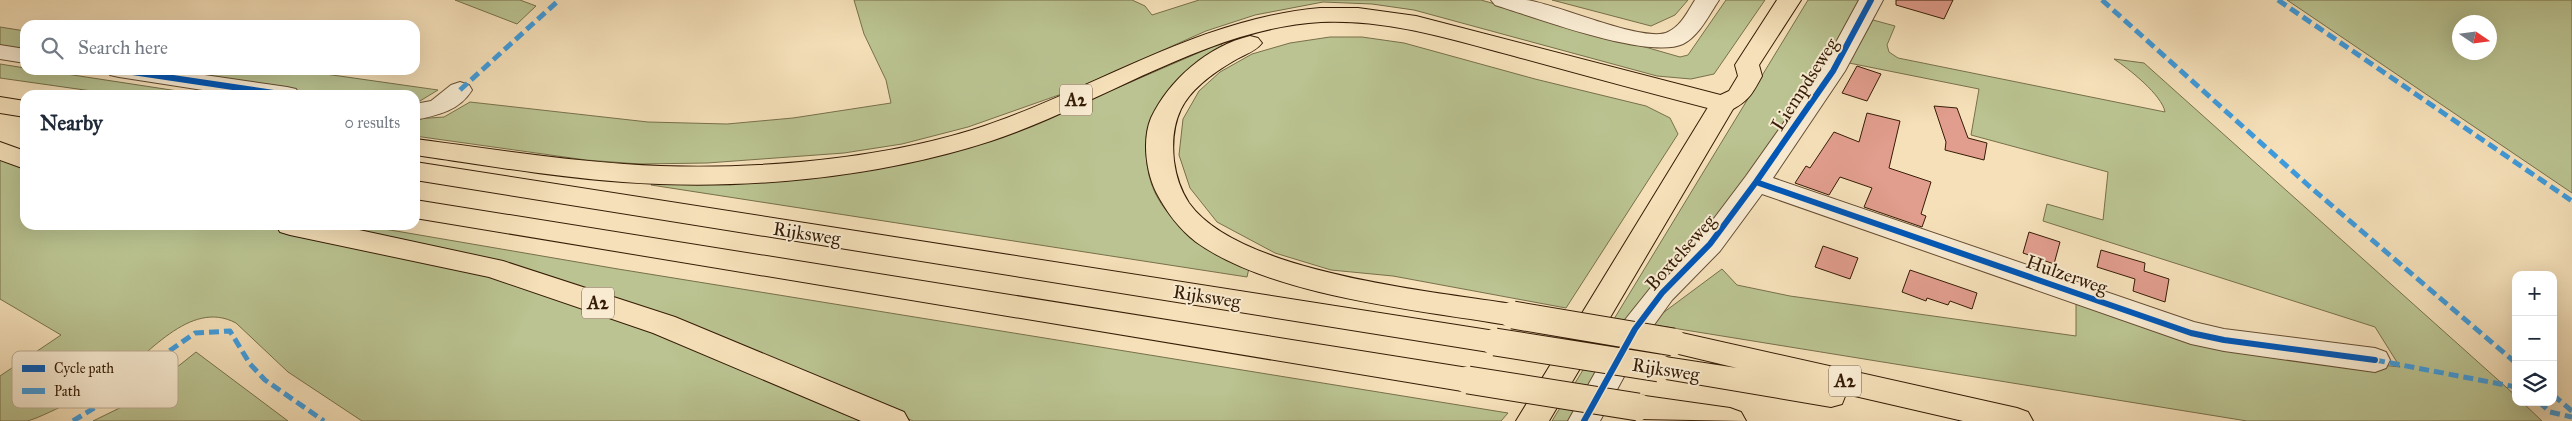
<!DOCTYPE html>
<html lang="en">
<head>
<meta charset="utf-8">
<style>
  :root { --surface:#fff; --page:#f6f6f7; --text:#1f2937; --muted:#747a83; --line:#e0e1e3 }
  body { margin:0; font-family:"IM FELL Great Primer",serif; background:var(--page); color:var(--text) }
  .controls { position:absolute; right:15px; bottom:15px; display:grid; overflow:hidden; border-radius:10px; box-shadow:0 5px 20px #0002 }
  .controls button { width:45px; height:45px; display:grid; place-items:center; padding:0; border:0; border-bottom:1px solid var(--line); background:var(--surface); color:var(--text); font:25px sans-serif }
  .compass { position:absolute; left:2452px; top:15px; width:45px; height:45px; border-radius:50%; background:var(--surface); box-shadow:0 5px 20px #0002; rotate:103deg }
  .list { margin:0; padding:0; list-style:none }
  h2 { display:flex; justify-content:space-between; align-items:center; height:65px; margin:0; padding:0 20px; font-size:21px }
  h2 small { font-size:16px; font-weight:400; color:var(--muted) }
  .icon { flex:none; width:28px; height:28px; fill:none; stroke:currentColor; stroke-width:2; stroke-linecap:round; stroke-linejoin:round }
  .map { position:relative; flex:none; width:2572px; height:421px; overflow:hidden }
  .search { position:absolute; background:var(--surface); box-shadow:0 5px 20px #0002; left:20px; top:20px; width:400px; height:55px; display:flex; align-items:center; gap:12px; box-sizing:border-box; padding:0 18px; border-radius:15px; color:var(--muted); font-size:19px }
  .panel { position:absolute; background:var(--surface); box-shadow:0 5px 20px #0002; left:20px; top:90px; width:400px; height:140px; border-radius:15px }
  .map>svg:first-child { display:block }
  .green { fill:#bac391; stroke:#78704b; fill-rule:evenodd }
  .building { fill:#e19d8d; stroke:#361c05 }
  .lines { fill:none; stroke-linecap:round; stroke-linejoin:round }
  .minor-casing { stroke:#664d32; stroke-width:2 }
  .major-casing { stroke:#361c05; stroke-width:2 }
  .highway-casing { stroke:#361c05; stroke-width:2 }
  .minor { fill:#f8ebd2; fill-rule:evenodd }
  .major { fill:#f5e0b9; fill-rule:evenodd }
  .highway { fill:#f5e0b9; fill-rule:evenodd }
  .highway-bridge-casing { stroke:#361c05; stroke-width:29; stroke-linecap:butt }
  .highway-bridge { stroke:#f5e0b9; stroke-width:27 }
  .quiet { stroke:#3e9bdd; stroke-width:5; stroke-dasharray:10 5; stroke-linecap:butt }
  .cycleway-casing { stroke:#f8ebd2; stroke-width:9 }
  .cycleway { stroke:#0057b8; stroke-width:6 }
  .labels { text-anchor:middle; stroke-width:4; stroke-linejoin:round; paint-order:stroke }
  .shield { fill:#f8ebd2; stroke:#705a42; stroke-width:1 }
  .shield-label { font-size:18px; font-weight:bold; fill:#361c05 }
  .street-label { font-size:19px; fill:#361c05; stroke:#f8ebd2 }
  .key { fill:#f8ebd2; stroke:#bead94; stroke-width:1 }
  .key-label { font-size:14px; fill:#361c05 }
</style>
</head>
<body>
<div class="map">
<svg width="2572" height="421" viewBox="0 0 2572 421">
  <rect width="100%" height="100%" fill="#f5e0b9"/>
  <filter id="stains"><feTurbulence type="fractalNoise" baseFrequency=".004" numOctaves="4"/><feColorMatrix values="0 0 0 0 .2 0 0 0 0 .09 0 0 0 0 .02 0 0 0 .5 -.17"/></filter>
  <radialGradient id="worn" r=".72"><stop offset=".6" stop-color="#630" stop-opacity="0"/><stop offset="1" stop-color="#630" stop-opacity=".3"/></radialGradient>
  <path class="green" d="M 455,0 L 520,0 L 536,6 L 517,24 Z
    M 854,0 L 1132,0 L 1145,6 L 1152,15 L 1199,0 L 1481,0 L 1680,57 L 1688,55 L 1726,0 L 1765,0 L 1714,74 L 1691,79 L 1657,76 L 1414,10 L 1372,4 L 1323,2 L 1255,15 L 1206,31 L 1073,90 L 968,127 L 902,144 L 844,153 L 707,163 L 639,164 L 586,160 L 415,136 L 415,119 L 444,117 L 470,102 L 648,122 L 727,124 L 793,118 L 891,103 L 886,80 L 864,34 Z
    M 1552,0 L 1688,0 L 1675,15 L 1651,26 Z
    M 1808,0 L 1864,0 L 1831,59 L 1570,421 L 1552,421 Z
    M 2287,0 L 2572,0 L 2572,193 ZM 2460,22 L 2490,22 L 2490,52 L 2460,52 Z
    M 1873,20 L 1895,26 L 1887,45 L 1889,52 L 1898,58 L 2165,112 C 2162,95 2129,69 2114,59 L 2144,63 L 2516,396 L 2516,402 L 2522,402 L 2542,421 L 2247,421 L 1648,324 L 1722,269 L 1737,285 L 1790,296 L 2076,336 L 2076,295 L 2222,348 L 2400,367 L 2375,327 L 2043,221 L 2047,204 L 2103,220 L 2108,172 L 1971,135 L 1979,89 L 1849,63 Z
    M 0,27 L 25,31 L 25,52 L 0,48 Z
    M 1330,37 L 1362,37 L 1404,43 L 1535,79 L 1646,106 L 1670,118 L 1678,134 L 1566,308 L 1393,276 L 1331,270 L 1275,253 L 1217,222 L 1190,188 L 1179,155 L 1183,119 L 1199,91 L 1220,72 L 1252,54 L 1290,43 Z
    M 1221,43 L 1223,47 C 1205,57 1187,68 1174,83 C 1142,122 1135,176 1170,215 C 1177,222 1187,227 1195,232 C 1213,244 1231,256 1249,268 L 1247,277 L 651,185 L 654,181 L 807,175 L 1073,107 Z
    M 0,64 L 25,68 L 25,70 L 40,70 L 204,95 L 120,95 L 0,78 Z
    M 143,70 L 297,70 L 438,90 L 415,104 L 415,95 L 308,95 Z
    M 0,156 L 25,161 L 25,225 L 300,225 L 421,255 L 631,322 L 876,421 L 362,421 L 288,372 L 236,323 C 189,298 147,358 112,380 C 99,388 39,419 27,421 C 18,421 9,421 0,421 L 0,376 L 61,335 L 0,299 Z
    M 327,225 L 361,225 L 618,269 L 1508,413 L 1501,421 L 913,421 L 830,384 Z
    M 196,352 L 288,421 L 93,421 L 136,400 Z"/>
  <path class="building" d="M 1896,0 L 1953,0 L 1944,19 L 1896,5 Z
    M 1857,66 L 1881,74 L 1867,101 L 1842,93 Z
    M 1934,106 L 1957,108 L 1968,138 L 1987,143 L 1984,160 L 1945,150 L 1946,142 Z
    M 1867,113 L 1900,121 L 1889,168 L 1931,182 L 1921,214 L 1926,216 L 1922,227 L 1864,207 L 1872,188 L 1840,177 L 1829,195 L 1795,183 L 1806,166 L 1810,168 L 1834,132 L 1859,142 Z
    M 2029,232 L 2060,242 L 2054,264 L 2023,253 Z
    M 1823,246 L 1858,258 L 1850,279 L 1815,267 Z
    M 2101,250 L 2145,263 L 2144,271 L 2169,279 L 2165,302 L 2133,291 L 2135,279 L 2097,267 Z
    M 1910,270 L 1977,293 L 1972,309 L 1950,301 L 1948,305 L 1927,298 L 1926,301 L 1902,292 Z"/>
  <g class="lines">
    <defs>
      <path id="minor" d="M 1491,0 C 1503,0 1515,0 1526,0 C 1555,3 1645,44 1668,32 C 1681,26 1688,11 1695,0 L 1719,0 C 1709,15 1699,36 1683,44 C 1648,60 1534,17 1495,5 Z
        M 1859,0 L 1883,0 L 1845,71 L 1773,178 L 2194,322 L 2224,329 L 2375,348 L 2386,352 L 2390,360 L 2386,368 L 2375,372 L 2224,351 L 2191,344 L 1762,194 L 1720,251 L 1672,300 L 1646,336 L 1600,421 L 1568,421 L 1624,321 L 1652,286 L 1700,237 L 1746,176 L 1821,70 Z
        M 0,45 L 25,49 L 25,63 L 0,59 Z
        M 107,70 L 170,70 L 287,87 L 296,89 L 300,95 L 235,95 L 119,77 L 110,75 Z
        M 460,82 L 469,85 L 472,90 C 459,111 438,115 415,120 L 415,104 L 431,101 L 451,85 Z"/>
      <path id="major" d="M 1777,0 L 1801,0 L 1759,65 L 1762,76 C 1753,92 1750,100 1733,109 L 1549,421 L 1516,421 L 1710,104 L 1714,98 L 1729,91 L 1738,76 L 1735,65 Z"/>
      <path id="highway" d="M 1320,8 L 1358,8 L 1416,16 L 1732,98 L 1736,104 L 1732,110 L 1723,112 C 1653,94 1583,75 1514,56 C 1450,39 1388,19 1321,22 C 1208,28 1098,106 991,141 C 877,178 742,191 623,182 C 553,177 484,165 415,155 L 415,139 C 485,148 554,159 624,164 C 732,172 869,162 972,130 C 1089,93 1195,19 1320,8 Z
        M 1250,36 L 1258,38 L 1262,43 C 1256,51 1246,54 1237,59 C 1216,71 1192,87 1181,109 C 1173,126 1172,142 1174,161 C 1176,176 1180,189 1189,203 C 1239,273 1431,291 1513,304 L 1524,307 L 1528,315 L 1524,323 L 1513,326 C 1420,310 1273,297 1196,242 C 1178,228 1166,211 1156,192 C 1146,171 1142,140 1151,118 C 1169,80 1208,46 1250,36 Z
        M 0,97 L 25,101 L 25,117 L 0,113 Z
        M 0,142 L 25,151 L 25,169 L 0,160 Z
        M 415,162 L 1495,331 L 1506,334 L 1510,342 L 1506,350 L 1495,353 L 415,180 Z
        M 415,200 L 1468,368 L 1479,372 L 1484,380 L 1479,388 L 1468,392 L 415,218 Z
        M 276,225 L 336,225 L 503,261 L 675,317 L 904,412 L 909,421 L 861,421 L 653,333 L 489,277 L 290,235 L 280,232 Z
        M 1673,331 L 2017,408 L 2028,412 L 2033,421 L 1963,421 L 1846,394 L 1842,404 L 1831,407 L 1648,376 L 1644,368 L 1648,360 L 1659,356 L 1737,368 L 1662,350 L 1658,342 L 1662,334 Z
        M 1638,395 L 1730,408 L 1741,412 L 1746,421 L 1638,419 L 1627,416 L 1622,407 L 1627,398 Z"/>
    </defs>
    <use href="#minor" class="minor-casing"/>
    <use href="#major" class="major-casing"/>
    <use href="#highway" class="highway-casing"/>
    <use href="#minor" class="minor"/>
    <use href="#major" class="major"/>
    <use href="#highway" class="highway"/>
    <defs>
      <path id="highway-bridge" d="M 1513,315 L 1673,342
        M 1495,342 L 1659,368
        M 1468,380 L 1638,407"/>
    </defs>
    <use href="#highway-bridge" class="highway-bridge-casing"/>
    <use href="#highway-bridge" class="highway-bridge"/>
    <path class="quiet" d="M 2102,0 L 2309,186 L 2516,363
      M 2278,0 L 2572,201
      M 460,90 L 559,0
      M 2375,360 L 2516,387
      M 2553,395 L 2572,411
      M 2539,402 L 2550,412 L 2572,417
      M 73,421 L 133,384 L 165,354 L 195,333 L 230,331 L 250,364 L 265,380 L 324,421"/>
    <defs>
      <path id="cycleway" d="M 119,70 L 287,95
        M 1756,182 L 2191,333 L 2224,340 L 2375,360
        M 1584,421 L 1635,329 L 1662,293 L 1710,244 L 1756,182 L 1833,71 L 1871,0"/>
    </defs>
    <use href="#cycleway" class="cycleway-casing"/>
    <use href="#cycleway" class="cycleway"/>
  </g>
  <g class="labels">
    <g class="shield">
      <rect x="1060" y="84.5" width="32" height="31" rx="4"/>
      <rect x="582" y="287.5" width="32" height="31" rx="4"/>
      <rect x="1829" y="365.5" width="32" height="31" rx="4"/>
    </g>
    <g class="shield-label">
      <text x="1076" y="106">A2</text>
      <text x="598" y="309">A2</text>
      <text x="1845" y="387">A2</text>
    </g>
    <g class="street-label">
      <text transform="translate(1804 84) rotate(-57)" y="7">Liempdseweg</text>
      <text transform="translate(807 233) rotate(9)" y="7">Rijksweg</text>
      <text transform="translate(1680 252) rotate(-48)" y="7">Boxtelseweg</text>
      <text transform="translate(2067 274) rotate(19)" y="7">Hulzerweg</text>
      <text transform="translate(1207 296) rotate(9)" y="7">Rijksweg</text>
      <text transform="translate(1666 369) rotate(9)" y="7">Rijksweg</text>
    </g>
  </g>
  <rect x="12" y="351" width="166" height="57" rx="8" class="key"/>
  <rect x="22" y="365" width="23" height="7" fill="#0057b8"/>
  <rect x="22" y="388" width="23" height="6" fill="#3e9bdd"/>
  <g class="key-label">
    <text x="54" y="373">Cycle path</text>
    <text x="54" y="396">Path</text>
  </g>
  <rect width="100%" height="100%" filter="url(#stains)"/>
  <rect width="100%" height="100%" fill="url(#worn)"/>
</svg>
<div class="controls">
<button>+</button>
<button>−</button>
<button><svg class="icon" aria-label="layers" viewBox="0 0 24 24"><path d="M12 4l9 5-9 5-9-5zM3 14l9 5 9-5"/></svg></button>
</div>
<svg class="compass" viewBox="-18 -18 36 36"><path d="M0-13l5 13h-10z" fill="#e53935"/><path d="M0 13l5-13h-10z" fill="#747a83"/></svg>
<div class="search"><svg class="icon" aria-label="search" viewBox="0 0 24 24"><circle cx="10" cy="10" r="6"/><path d="M15 15l6 6"/></svg>Search here</div>
<section class="panel">
<h2>Nearby<small>0 results</small></h2>
<ul class="list">
</ul>
</section>
</div>
</body>
</html>
